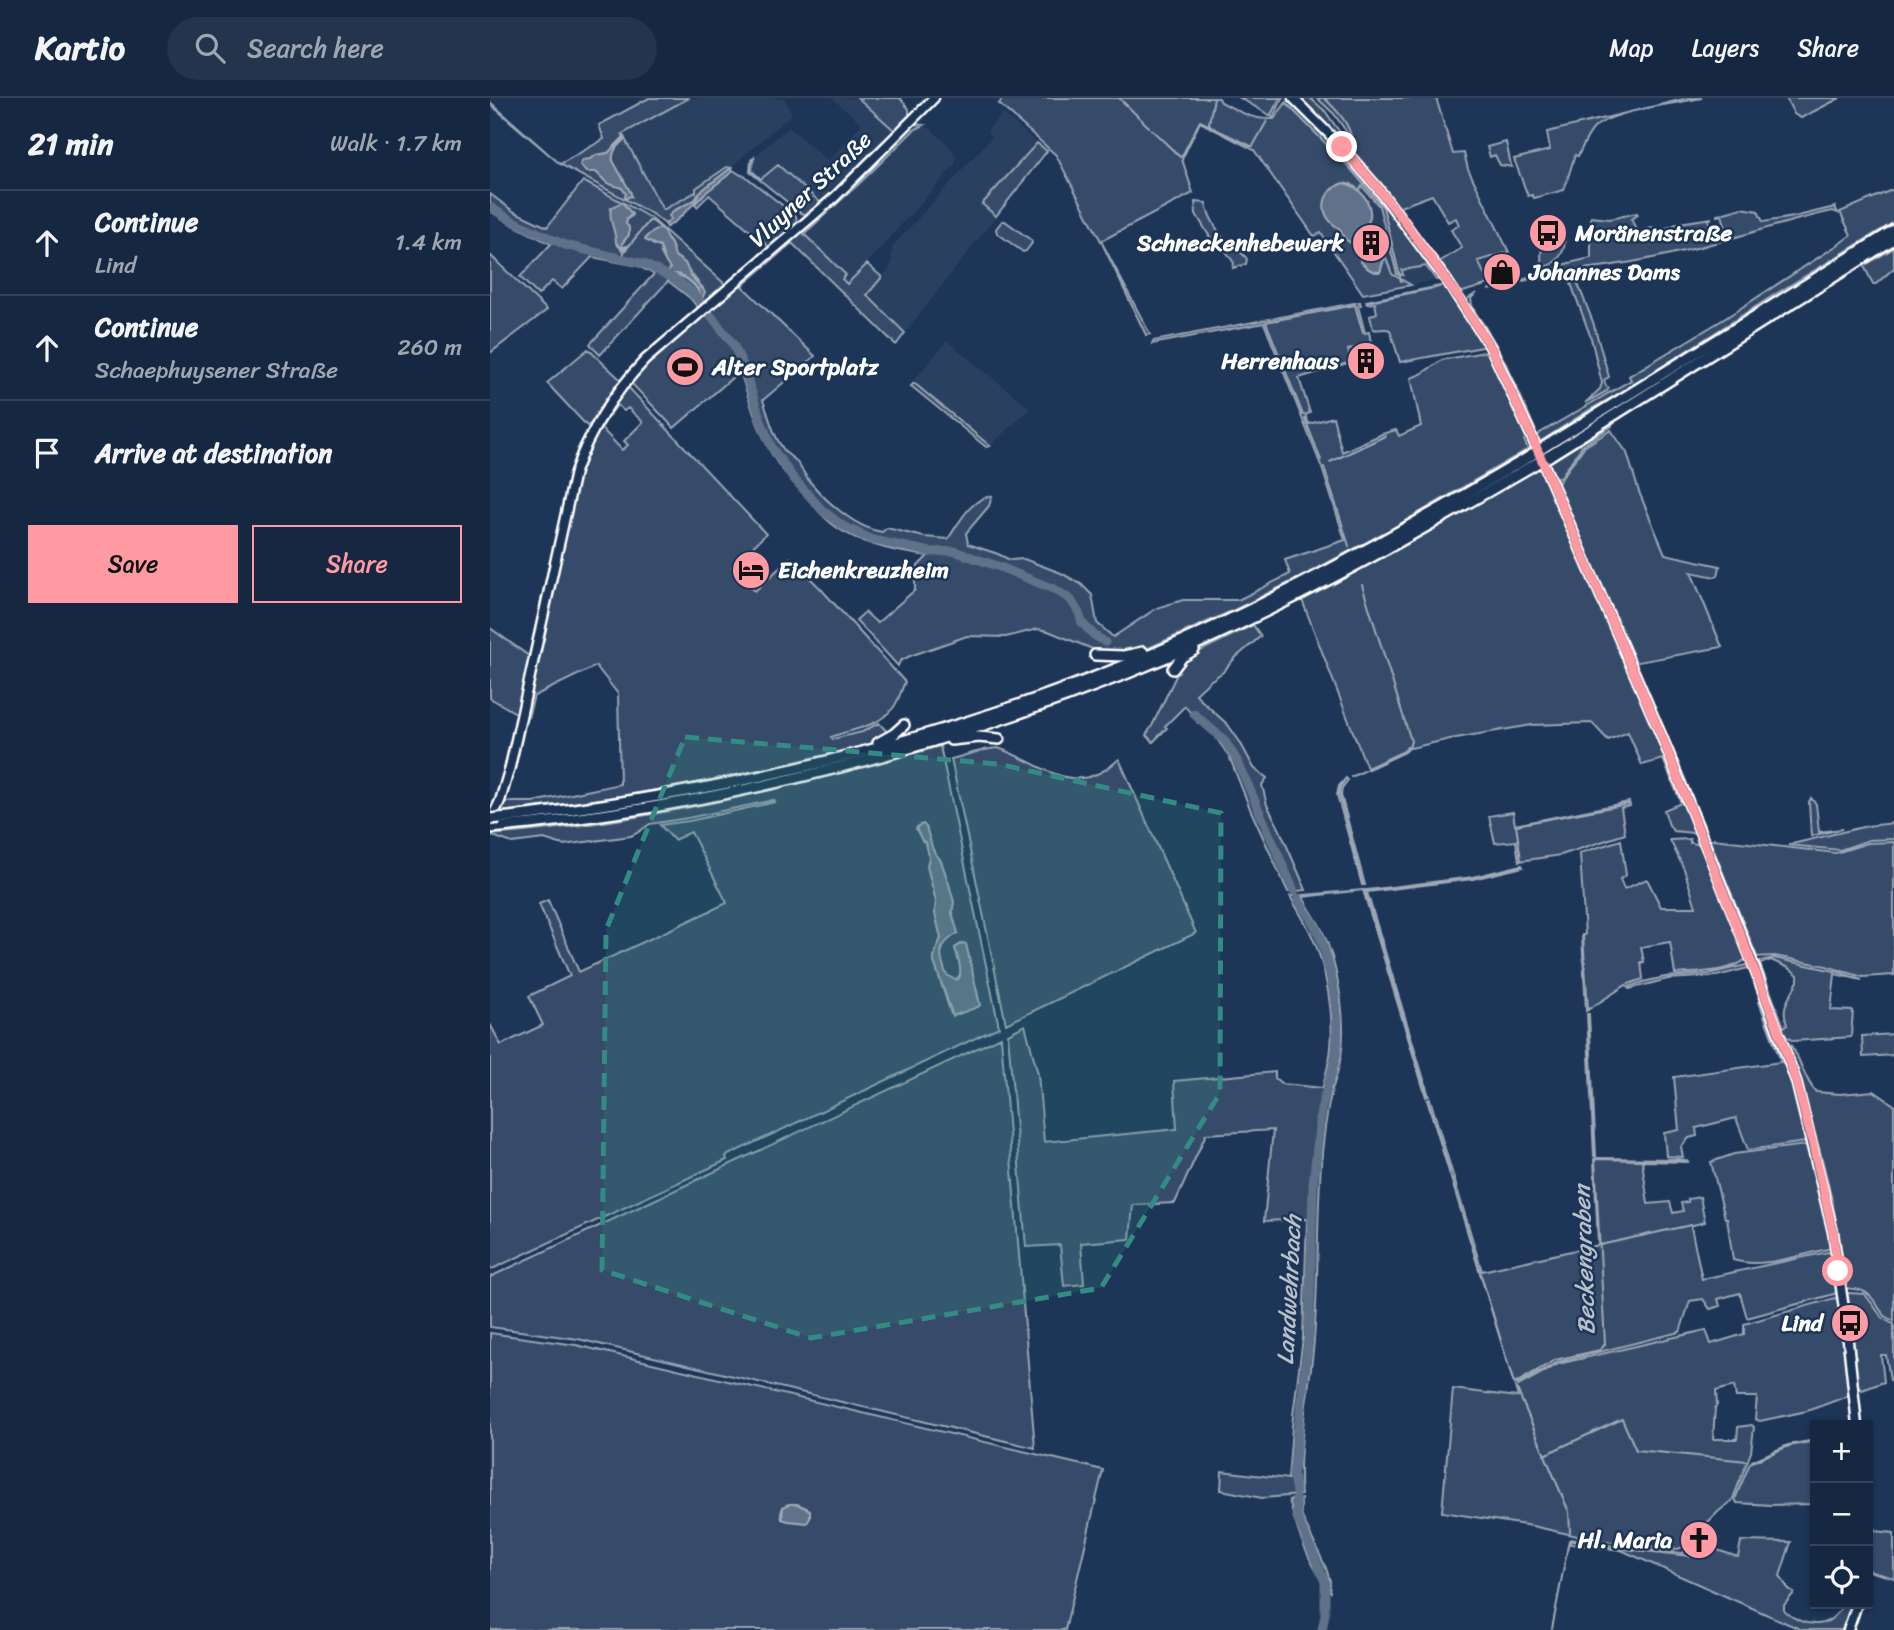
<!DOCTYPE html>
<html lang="en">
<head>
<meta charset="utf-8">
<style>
  :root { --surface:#162841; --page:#23344c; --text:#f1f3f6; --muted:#9ea6b1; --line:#35445a; --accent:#ff9aa2 }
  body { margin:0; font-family:Sriracha,sans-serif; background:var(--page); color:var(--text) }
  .controls { position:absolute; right:21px; bottom:21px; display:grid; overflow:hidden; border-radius:0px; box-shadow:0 2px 5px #0004 }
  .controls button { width:63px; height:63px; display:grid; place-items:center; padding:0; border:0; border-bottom:2px solid var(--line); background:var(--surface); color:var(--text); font:35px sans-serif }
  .stop { position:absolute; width:21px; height:21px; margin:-16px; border:5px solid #ff9aa2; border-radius:50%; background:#fff }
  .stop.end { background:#ff9aa2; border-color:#fff; box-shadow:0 2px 7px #0008 }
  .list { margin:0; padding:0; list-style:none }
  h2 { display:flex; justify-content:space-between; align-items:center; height:91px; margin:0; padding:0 28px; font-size:30px }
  h2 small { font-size:23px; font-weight:400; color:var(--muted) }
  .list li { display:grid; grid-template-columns:46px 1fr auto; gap:21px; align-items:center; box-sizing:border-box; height:105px; padding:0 28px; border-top:2px solid var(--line) }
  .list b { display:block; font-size:26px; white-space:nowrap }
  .list p { margin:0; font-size:23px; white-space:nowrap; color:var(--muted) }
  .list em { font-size:23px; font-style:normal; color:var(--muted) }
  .actions { display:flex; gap:14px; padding:21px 28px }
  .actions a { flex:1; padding:16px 0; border:2px solid var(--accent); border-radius:0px; text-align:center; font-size:24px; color:var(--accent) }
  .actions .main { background:var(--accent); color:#111 }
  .icon { flex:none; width:38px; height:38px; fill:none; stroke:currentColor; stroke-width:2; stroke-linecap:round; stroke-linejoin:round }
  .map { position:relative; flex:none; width:1404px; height:1532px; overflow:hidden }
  header { display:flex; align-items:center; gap:42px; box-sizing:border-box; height:98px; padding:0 35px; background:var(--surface); border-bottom:2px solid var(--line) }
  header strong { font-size:33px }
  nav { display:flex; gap:38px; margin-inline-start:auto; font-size:24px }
  .search { width:490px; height:63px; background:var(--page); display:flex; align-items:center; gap:18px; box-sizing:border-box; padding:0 24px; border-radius:38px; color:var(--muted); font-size:26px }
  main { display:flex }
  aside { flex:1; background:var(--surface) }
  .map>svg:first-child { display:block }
  .built { fill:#2a4161 }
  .green { fill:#364b69; stroke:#9aa5b4; stroke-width:2; fill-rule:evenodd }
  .water { fill:#617289; stroke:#a0aab8; stroke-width:2 }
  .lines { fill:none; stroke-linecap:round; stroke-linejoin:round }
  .stream { stroke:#a0aab8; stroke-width:2 }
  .river { stroke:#617289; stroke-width:9 }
  .major-casing { stroke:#fff; stroke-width:13 }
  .highway-casing { stroke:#fff; stroke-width:14 }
  .major { stroke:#1d3557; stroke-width:8 }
  .highway { stroke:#1d3557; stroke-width:9 }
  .highway-bridge-casing { stroke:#fff; stroke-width:14; stroke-linecap:butt }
  .highway-bridge { stroke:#1d3557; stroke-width:9 }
  .route { stroke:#ff9aa2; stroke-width:9 }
  .marked { fill:#338b84; fill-opacity:0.2; stroke:#338b84; stroke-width:5; stroke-dasharray:14 9; stroke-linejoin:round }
  .labels { text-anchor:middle; stroke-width:5; stroke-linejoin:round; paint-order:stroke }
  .street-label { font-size:23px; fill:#fff; stroke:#1d3557 }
  .poi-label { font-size:23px; font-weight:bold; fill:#fff; stroke:#1d3557; text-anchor:start }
  .water-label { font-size:24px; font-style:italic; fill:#b8c0ca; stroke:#1d3557 }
</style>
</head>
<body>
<header>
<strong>Kartio</strong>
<div class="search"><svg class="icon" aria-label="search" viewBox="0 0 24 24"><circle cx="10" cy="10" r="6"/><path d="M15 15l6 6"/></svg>Search here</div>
<nav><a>Map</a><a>Layers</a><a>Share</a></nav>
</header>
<main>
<aside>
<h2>21 min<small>Walk · 1.7 km</small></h2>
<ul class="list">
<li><svg class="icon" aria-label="ahead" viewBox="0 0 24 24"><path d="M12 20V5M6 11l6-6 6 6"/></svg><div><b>Continue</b><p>Lind</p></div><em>1.4 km</em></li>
<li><svg class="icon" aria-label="ahead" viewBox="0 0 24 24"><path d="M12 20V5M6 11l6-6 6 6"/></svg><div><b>Continue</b><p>Schaephuysener Straße</p></div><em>260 m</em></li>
<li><svg class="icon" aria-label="arrive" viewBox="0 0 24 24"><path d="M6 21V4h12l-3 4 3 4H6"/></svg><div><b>Arrive at destination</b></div></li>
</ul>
<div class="actions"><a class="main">Save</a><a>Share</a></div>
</aside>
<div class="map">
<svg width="1404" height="1532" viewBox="0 0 1404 1532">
  <rect width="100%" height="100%" fill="#1d3557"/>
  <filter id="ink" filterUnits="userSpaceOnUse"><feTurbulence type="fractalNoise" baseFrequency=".0143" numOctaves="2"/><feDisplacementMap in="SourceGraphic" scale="14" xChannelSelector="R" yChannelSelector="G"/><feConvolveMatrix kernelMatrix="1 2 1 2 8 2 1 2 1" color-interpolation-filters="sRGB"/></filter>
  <g filter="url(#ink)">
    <path class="built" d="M 199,0 L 294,0 L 302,16 L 241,69 L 237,69 L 206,90 L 206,94 L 173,112 L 132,36 Z
      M 342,0 L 368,0 L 405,33 L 331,105 L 288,67 L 271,81 L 262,73 L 263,63 L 265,58 L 299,29 L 338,63 L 372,26 Z
      M 513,15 L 547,45 L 493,106 L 506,118 L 415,235 L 377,197 L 401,169 L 402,149 L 502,39 L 497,33 Z
      M 434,27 L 441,31 L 462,51 L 466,59 L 465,67 L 358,186 L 352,181 L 356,177 L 313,136 L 372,84 L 424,32 Z
      M 871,87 L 889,108 L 907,176 L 912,172 L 936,168 L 946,182 L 921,187 L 902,176 L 899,171 L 879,152 L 871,155 L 870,158 L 863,147 L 878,147 L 874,141 L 874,133 L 880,117 L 876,102 L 869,92 L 871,90 Z
      M 1019,154 L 1030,177 L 999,186 L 988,163 Z
      M 457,243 L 540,310 L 500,348 L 422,284 Z"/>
    <path class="green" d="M 159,0 L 199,0 L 132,36 L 134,39 L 118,55 L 106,57 L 100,61 L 106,74 L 117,85 L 132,90 L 137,96 L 141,98 L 123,63 C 121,53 128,47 135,41 L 173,112 L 206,94 L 206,90 L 237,69 L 241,70 L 210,94 L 205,102 L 183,113 L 181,121 L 175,126 L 164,117 L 70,66 L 0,6 L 0,4 L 70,66 L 114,41 L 109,27 Z
      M 368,0 L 410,0 L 419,11 L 419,19 L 405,33 Z
      M 513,0 L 729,0 L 731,4 C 750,14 762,22 784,21 L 798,2 L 802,3 L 881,86 L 951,181 L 946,182 L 936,168 L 912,172 L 913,177 L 907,176 L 889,108 L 872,88 L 869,92 L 861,86 L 850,131 C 854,137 860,143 864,149 C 872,160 872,174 890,174 L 894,161 L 883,148 L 891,146 L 902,176 L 921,187 L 873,196 L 831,135 L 824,138 L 764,52 L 710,24 L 692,61 L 703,95 L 611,143 L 660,236 L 656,237 L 611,143 L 566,57 L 509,6 Z
      M 750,0 L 793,0 L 783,19 Z
      M 808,0 L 820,0 L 835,13 L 858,46 L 858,51 Z
      M 827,0 L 946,0 L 963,56 L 974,55 L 978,71 L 1019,154 L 988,163 L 999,186 L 973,194 L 966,192 L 865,60 L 863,43 L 844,16 ZM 942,97 L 958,124 L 966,120 L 969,127 L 961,132 L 972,150 L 949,164 L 910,109 Z
      M 1198,0 L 1212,0 C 1187,5 1123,13 1105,29 C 1097,37 1093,48 1088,58 L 1085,57 L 1074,92 L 1044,100 L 1042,97 L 1038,98 L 1024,61 L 1060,52 L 1057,34 Z
      M 1296,0 L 1350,0 L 1311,20 L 1304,16 Z
      M 425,26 L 434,27 L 424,32 L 372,83 L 314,136 L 356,177 L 352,181 L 357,186 L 377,166 L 392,179 L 377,197 L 415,235 L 406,247 L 302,145 L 252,188 L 325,258 L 273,302 C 279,318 283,338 294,352 C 297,357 302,359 306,363 C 312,371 315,378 321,385 C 338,405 366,430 392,434 L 397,430 L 434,439 L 458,441 C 469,425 481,400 502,398 L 499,408 L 476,435 L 478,446 L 508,456 L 520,462 L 534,461 L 571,475 L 591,486 L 602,497 L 607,525 L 623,539 L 667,510 L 693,502 L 748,502 L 800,476 L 795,462 L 855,442 L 832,370 L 774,225 L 662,246 L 663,243 L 870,204 L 871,207 L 868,208 L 875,235 L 879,234 L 881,245 L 858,252 L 861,264 L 809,280 L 820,315 L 815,317 L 819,326 L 843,319 L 852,354 L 892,336 L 906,332 L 909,338 L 931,328 L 921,280 L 931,276 L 952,262 L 994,254 L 1000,255 L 1039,340 L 1034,342 L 1038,351 L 896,434 L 807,481 L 744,512 L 654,552 L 629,556 L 610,554 L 558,533 L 548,531 L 516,539 L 477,538 L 420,558 L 410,563 L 408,568 L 366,522 L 375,514 L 387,525 L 425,492 L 425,471 L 438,458 C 411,454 380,449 356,435 C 340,427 328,413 317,399 C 304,385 289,370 280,353 C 267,328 258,299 250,273 L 184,330 L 142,286 L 143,277 Z
      M 393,43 L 359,81 L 322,115 L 315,116 L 311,115 L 260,74 L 261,62 L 265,58 L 263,63 L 262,73 L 271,81 L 288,67 L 331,105 Z
      M 1016,44 L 1021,67 L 1022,69 L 1010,67 L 1005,57 L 1000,59 L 997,49 Z
      M 547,45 L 557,53 L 506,118 L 492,106 Z
      M 243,72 L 251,77 L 255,78 L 306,118 L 307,125 L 305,130 L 242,184 L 239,184 L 279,149 L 219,97 L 207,109 L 205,106 L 215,95 Z
      M 93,83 L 132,104 L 121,120 L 126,136 L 126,145 L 132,152 L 134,149 L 132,149 C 132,140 135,130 137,121 L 142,118 L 133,108 L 134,105 L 162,121 L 236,187 L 234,190 L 139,275 L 134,277 L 208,210 L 200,200 L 178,183 L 110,257 L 100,246 L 164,176 L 148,168 L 102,159 L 72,191 L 62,183 L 48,197 L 30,179 L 61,146 L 19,125 L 0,113 L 0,96 L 23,113 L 57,129 ZM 171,131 L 181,146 L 185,158 C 195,164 204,181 213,190 L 211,202 C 209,188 194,175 180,178 L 180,170 L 171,156 L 170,149 L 162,146 L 164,133 Z
      M 1404,91 L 1404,124 L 1284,197 L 1129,296 L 1099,312 L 1048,345 L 1046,341 L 1050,335 L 1141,282 L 1139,278 L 1234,221 L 1349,146 L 1361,137 L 1350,114 Z
      M 705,104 L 716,105 C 718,118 729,137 739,146 C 746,151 752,154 757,161 L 756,166 L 743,170 L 744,165 L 726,139 L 721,141 L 706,116 Z
      M 1345,109 L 1348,115 L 1343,113 C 1296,123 1250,139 1202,151 C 1163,161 1124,168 1085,172 L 1084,176 L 1103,224 L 1119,279 L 1114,282 L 1116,288 L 1119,290 L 1117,293 L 1095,305 L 1110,291 L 1112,285 L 1101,240 L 1076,172 L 998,192 L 1055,175 L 1071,167 L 1101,160 L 1101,119 L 1120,121 L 1147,115 L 1148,117 L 1141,121 L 1148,135 L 1152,134 L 1156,141 L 1161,138 L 1158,131 L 1162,129 L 1165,135 L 1189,125 L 1222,120 L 1218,122 L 1222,134 L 1236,130 L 1232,117 L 1227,118 L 1227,117 L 1252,110 L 1268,113 L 1273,124 L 1304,119 Z
      M 512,123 L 515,123 L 541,142 L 542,145 L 536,153 L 533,154 L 507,135 L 506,131 Z
      M 1072,135 C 1080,150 1067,168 1052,169 C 1049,147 1052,142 1072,135 Z
      M 1404,150 L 1404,170 L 1386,186 L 1383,186 L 1374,168 Z
      M 0,157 L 57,212 L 0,255 Z
      M 950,188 L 957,188 L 994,244 L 992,249 L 910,264 L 900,232 C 894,229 889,233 883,231 L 880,218 L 887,215 L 885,205 L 877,206 L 876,203 Z
      M 987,195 L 981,200 C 981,212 990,220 996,230 C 1016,261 1030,297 1045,331 L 1041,330 L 978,207 L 977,201 Z
      M 98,251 L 130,281 L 131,285 L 83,373 L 80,376 L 88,350 L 102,325 L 97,328 L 57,285 Z
      M 424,285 L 500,348 L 496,349 L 421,288 Z
      M 132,290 L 139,290 L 276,436 L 242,469 L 265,493 L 300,460 L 331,491 L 415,584 C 411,592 409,603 403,610 C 387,630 362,631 341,639 L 343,641 L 372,634 L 389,625 L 400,637 L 387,644 C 263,676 138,701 10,714 L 16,704 L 43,704 L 130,686 L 128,596 L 106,568 L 44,598 L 36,627 L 37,597 L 82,390 L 93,357 ZM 127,307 L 134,313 L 138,310 L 153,324 L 134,343 L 138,347 L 132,352 L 111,330 Z
      M 1122,326 L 1122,328 L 1092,348 L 1070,380 L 1063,381 L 1056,366 Z
      M 1121,332 L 1137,355 L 1149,394 L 1175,456 L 1230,468 L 1228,478 L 1225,479 L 1201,474 L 1232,549 L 1143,565 L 1066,388 L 1094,349 Z
      M 1051,369 L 1206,730 L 1203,735 L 1183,733 L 1179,727 L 1174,712 L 1191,705 L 1173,661 L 1152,667 L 1138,634 L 1118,642 L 1102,625 L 1042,627 L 960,641 L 921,650 L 917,649 L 914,653 L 877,670 L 812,502 L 905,453 Z
      M 79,378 L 81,381 L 30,614 L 26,615 L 0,600 L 0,530 L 39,558 Z
      M 763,527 L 771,538 L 744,561 L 733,574 L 720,583 L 706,596 L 711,602 L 738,627 L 750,644 L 764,670 L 777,680 L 772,687 L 777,707 L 789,730 L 816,792 L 798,794 L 761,713 L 739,658 L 717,627 L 708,625 L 695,608 L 675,628 L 677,630 L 663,644 L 656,637 L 662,628 L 694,561 Z
      M 450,648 L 509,929 L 236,1058 L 237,1062 L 0,1172 L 0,926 L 11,947 L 53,927 L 39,898 L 80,878 L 49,806 L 58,802 L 89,874 L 237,805 L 201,734 L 184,742 L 170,727 L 199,723 L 285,704 L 284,702 L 198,720 L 160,726 L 147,735 L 141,738 L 73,747 L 54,741 L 22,745 L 0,737 C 153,725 303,690 450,648 ZM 436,729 C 438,736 439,744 442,750 C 444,756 449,759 451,764 C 456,776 465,812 463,824 C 460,846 439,855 459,880 L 467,881 L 472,873 L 465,850 L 473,845 L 476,847 L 490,907 L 461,916 L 444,863 L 451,840 L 445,815 L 446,803 L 437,768 L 439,760 L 436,743 Z
      M 508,650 C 554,666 584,703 629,661 L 706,835 L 516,926 L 461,661 C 478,657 491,651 508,650 Z
      M 856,680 L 858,682 L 852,690 L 851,697 L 875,787 L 872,787 L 847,697 L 849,688 Z
      M 1321,700 L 1326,706 L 1329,734 L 1352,731 L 1321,738 L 1319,704 Z
      M 1139,704 L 1140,708 L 1131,710 L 1135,736 L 1071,757 L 1029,763 L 1026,743 L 1005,745 L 999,718 L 1023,714 L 1025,727 Z
      M 1404,725 L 1404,741 L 1379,742 L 1350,752 L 1298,747 L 1377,728 Z
      M 1200,741 L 1200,745 L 1207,746 L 1206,741 L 1212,744 L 1258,859 C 1245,874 1205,875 1185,876 L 1180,844 L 1151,849 L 1154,864 L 1151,864 L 1153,881 L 1136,887 L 1096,913 L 1092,837 L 1095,837 L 1090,755 L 1131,742 L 1136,777 L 1130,781 L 1134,791 L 1157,781 L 1171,809 L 1206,809 L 1194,771 L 1180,742 Z
      M 1223,741 L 1346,755 L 1378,745 L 1404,744 L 1404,877 L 1373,879 L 1336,868 L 1285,858 L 1263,859 L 1218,743 Z
      M 1032,767 L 1033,769 L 983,781 L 877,794 L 939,998 L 936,999 L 873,792 L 813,799 C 818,810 827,821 832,832 C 847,864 856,917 852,951 C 851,964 847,976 843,989 L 833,988 C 836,975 840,962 841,950 C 844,917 836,866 821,836 C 815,823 807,811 800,798 L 873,792 L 877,792 L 983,779 Z
      M 1284,860 L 1349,874 L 1372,882 L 1345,876 L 1341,912 L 1363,913 L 1361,939 L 1303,943 L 1292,935 L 1267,866 L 1270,863 ZM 1281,862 L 1299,870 L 1308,877 L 1308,883 C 1300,900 1290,907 1297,927 L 1294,929 L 1270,866 Z
      M 1256,867 L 1262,869 L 1296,963 L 1319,1039 L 1315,1044 L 1258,1052 L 1246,1020 L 1206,1030 L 1207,1038 L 1199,1040 L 1191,1049 L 1193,1059 L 1176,1058 L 1174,1035 L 1189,1032 L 1184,979 L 1291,964 L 1269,904 L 1271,903 L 1258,870 L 1227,878 L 1178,881 L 1139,891 L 1138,889 L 1153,884 L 1175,879 L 1218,876 Z
      M 1097,916 L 1099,916 L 1106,1058 L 1104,1058 Z
      M 535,927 L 548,976 L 554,1044 L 687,1031 L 684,983 L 785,974 L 785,980 L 792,986 L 842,991 C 823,1074 831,1159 824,1242 C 820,1294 806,1346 811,1397 L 772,1400 L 731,1392 L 732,1373 L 798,1381 L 803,1317 L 813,1240 L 817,1121 L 774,1123 L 783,1032 L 716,1036 L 685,1105 L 643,1107 L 640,1141 L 591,1145 L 594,1186 L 574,1188 L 570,1147 L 536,1149 L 518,936 Z
      M 1404,936 L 1404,957 L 1373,959 L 1372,938 Z
      M 511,939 L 545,1350 L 88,1241 L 0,1229 L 0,1179 Z
      M 1296,942 C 1310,955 1312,979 1326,994 L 1350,996 L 1384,993 L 1404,1007 L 1404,1223 C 1390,1218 1389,1206 1379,1197 C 1373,1191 1364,1191 1356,1190 L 1354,1188 C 1340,1105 1322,1024 1295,943 Z
      M 940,1001 L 992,1173 L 1108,1147 L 1104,1061 L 1106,1060 L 1188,1061 L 1195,1062 L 1199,1064 L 1152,1063 L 1158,1106 L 1180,1104 L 1183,1115 L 1193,1113 L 1191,1105 L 1198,1104 L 1198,1101 L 1210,1099 L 1215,1124 L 1203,1127 L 1201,1129 L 1212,1181 L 1338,1154 L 1344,1156 L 1349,1192 L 1344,1196 L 1257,1220 L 1250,1195 L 1228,1201 L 1230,1208 L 1220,1211 L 1213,1201 L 1200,1203 L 1190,1234 L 1068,1264 L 1027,1286 L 1028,1288 L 1068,1266 L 1216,1232 L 1221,1246 L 1254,1236 L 1254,1226 L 1345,1200 L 1350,1201 L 1356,1252 L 1355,1263 L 1361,1292 L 1358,1298 L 1317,1313 L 1270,1323 L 1265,1321 L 1267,1299 L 1246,1299 L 1244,1288 L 1226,1293 L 1227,1307 L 1225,1310 L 1223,1341 L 1247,1341 L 1248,1329 L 1262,1327 L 1264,1329 L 1261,1354 L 1242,1403 L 1229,1413 L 1193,1449 L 1188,1451 L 1106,1442 L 1042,1428 L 952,1414 L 963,1291 L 1028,1299 L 937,1002 Z
      M 1316,1047 L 1321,1048 L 1342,1146 L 1338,1151 C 1308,1157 1273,1171 1243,1162 L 1237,1120 L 1235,1120 L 1221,1064 L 1244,1056 Z
      M 1359,1195 L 1374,1196 C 1385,1206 1389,1222 1404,1226 L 1404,1281 L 1400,1282 L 1396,1257 L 1391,1257 L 1394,1284 L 1372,1292 L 1366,1287 L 1363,1262 L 1366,1261 L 1366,1259 L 1362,1258 L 1361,1226 L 1356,1197 Z
      M 0,1235 L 86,1247 L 613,1372 L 575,1532 L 0,1532 ZM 299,1406 C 307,1406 313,1407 320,1413 L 320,1420 L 292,1421 L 291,1415 L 293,1409 Z
      M 1325,1343 L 1325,1406 L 1281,1407 L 1247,1405 L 1245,1401 L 1260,1365 L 1299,1348 Z
      M 811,1401 L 811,1417 L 836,1470 L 840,1483 L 840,1493 C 819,1467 807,1434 799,1402 Z
      M 1383,1416 L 1385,1433 L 1404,1435 L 1404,1480 L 1382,1474 L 1378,1471 L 1378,1418 Z
      M 1081,1441 L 1106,1446 L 1193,1455 L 1203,1444 L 1248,1459 L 1251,1443 L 1301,1444 L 1290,1478 L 1299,1492 L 1304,1495 L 1294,1507 L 1294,1513 C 1317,1531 1340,1532 1353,1506 L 1364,1506 L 1355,1532 L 1312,1532 L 1131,1452 L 1080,1446 Z"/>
    <path class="water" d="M 134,39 L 135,41 C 128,47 121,53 123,63 L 141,95 L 141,98 L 135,101 L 134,100 L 136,96 L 132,90 L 117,85 L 106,74 L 96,74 L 90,67 L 93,62 L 100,61 L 106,57 L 118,55 Z
      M 241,70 L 242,74 L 215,95 L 187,122 L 177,129 L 175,126 L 181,121 L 179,118 L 183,113 L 205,102 L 210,94 Z
      M 853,85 C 868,87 882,103 880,119 C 878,127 874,132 874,141 L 878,142 L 879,147 C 865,145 855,148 850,131 C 828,118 829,95 853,85 Z
      M 132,104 L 142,116 L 137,121 L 136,126 L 139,129 L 139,137 L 132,145 L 132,149 L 137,148 L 134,152 L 126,145 C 126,133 118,122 121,110 Z
      M 169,130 L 173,131 L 177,141 L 181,146 L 185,158 L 195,165 L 201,178 L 215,194 L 211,203 L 209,200 L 210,195 C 206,187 196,178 187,176 C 183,176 179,176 176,176 L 179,173 L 180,170 L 176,165 L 170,149 L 155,142 L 157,138 Z
      M 883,148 L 884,151 L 891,154 L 894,161 L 890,174 C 882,175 876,169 870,163 L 871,155 L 879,152 L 880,149 Z
      M 433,726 L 436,729 L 443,752 L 451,763 L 459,786 L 464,804 L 462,815 L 468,835 C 447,848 449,854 456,876 C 479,895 468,859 465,850 L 473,845 L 476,846 L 490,907 L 488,909 L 463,918 L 444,864 L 444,858 L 451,840 L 445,815 L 446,803 L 437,768 L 439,760 L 436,744 L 433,744 L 426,731 L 428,728 Z
      M 299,1406 L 307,1406 L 320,1412 L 320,1420 L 317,1425 L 298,1423 L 292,1421 L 293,1409 Z"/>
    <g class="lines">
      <path class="stream" d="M 629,0 L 659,29
        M 724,0 L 719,25 L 721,29 L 761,48 L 763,48 L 777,23
        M 834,0 C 845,10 859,24 861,39
        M 796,5 L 860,70 L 893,109 L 911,183
        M 780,18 L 790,0
        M 661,31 L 690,59 L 692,58 L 710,23 L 720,28
        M 133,160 L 134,154 L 159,123 L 162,123 L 171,130
        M 877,204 L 949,189
        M 979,207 L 1001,243
        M 1006,251 L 1018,274
        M 1020,279 L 1043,331
        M 813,317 L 776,224 L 865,207 L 873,235
        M 815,321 L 831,362
        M 840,364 L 895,338
        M 834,369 L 859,448
        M 1068,388 L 1146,565
        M 1149,571 L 1186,658
        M 1187,662 L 1217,735
        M 861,679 L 915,654 L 919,650 L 921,643 L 872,487
        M 854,683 L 850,689 L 849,696 L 873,787
        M 1220,743 L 1267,859
        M 1031,762 L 1026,727 L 1138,706
        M 1093,838 L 1098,912
        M 1268,866 L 1294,936
        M 1098,917 L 1105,1057
        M 1298,946 C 1320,1015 1342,1087 1352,1159
        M 937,997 L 875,793 L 983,780 L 1031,768
        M 938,1002 L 960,1074
        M 962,1081 L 1024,1286 L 1065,1262 L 1110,1252 L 1115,1246 L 1105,1061 L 1195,1063
        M 1110,1147 L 1201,1127
        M 1353,1163 L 1356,1189
        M 1358,1199 L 1364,1257
        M 1365,1262 L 1367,1288
        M 1027,1291 L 1079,1414 L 1080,1434
        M 1054,1357 L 1132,1321 L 1146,1352 L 1257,1363
        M 1262,1363 L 1298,1347 L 1325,1342
        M 1378,1423 L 1378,1460
        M 1062,1531 L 1079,1442 L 1106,1448 L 1201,1458
        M 1363,1532 L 1371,1506"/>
      <path class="river" d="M 0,109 L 21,122 L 75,147 L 154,166 L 183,180 L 196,189 L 212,205
        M 219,215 L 243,246 L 252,265 L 271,323 L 282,350 L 304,381 L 332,412 L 353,428 L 383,442 L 441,454 L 464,453 L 510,469 L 566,492 L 581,502 L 589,515 L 592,525 L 604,537 L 615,544
        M 704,616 L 734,642 L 748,664 L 804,793
        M 808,800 C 813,811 822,821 827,832 C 840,859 850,920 847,949 C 846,962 842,974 838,986
        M 806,1394 L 803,1377 L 819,1238 L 823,1086 L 831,1012 L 836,993
        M 806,1402 L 807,1419 L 835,1484 L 835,1516 L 832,1532"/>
      <defs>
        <path id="major" d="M 803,0 L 852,49 L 887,89 L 957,183 L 1001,250 L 1041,337 L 1171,637 L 1262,863 L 1306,983 L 1343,1134 L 1356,1225 L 1367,1327
          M 0,724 L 10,703 L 20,669 L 85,374 C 100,331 124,295 155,262 L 345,99 L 444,0
          M 1358,1532 L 1367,1506"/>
        <path id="highway" d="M 1054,349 L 1404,132
          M 1059,358 L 1404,141
          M 605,557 L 634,558 L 653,554
          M 683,571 L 692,559 L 704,552
          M 461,642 L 489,639 L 509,641
          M 388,645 L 404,636 L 414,627
          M 10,720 C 268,692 517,628 751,516 C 849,469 944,415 1037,360
          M 0,730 C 219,710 434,656 638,575 C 778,519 910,445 1040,369"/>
      </defs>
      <use href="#major" class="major-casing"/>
      <use href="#highway" class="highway-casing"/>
      <use href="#major" class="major"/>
      <use href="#highway" class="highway"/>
      <defs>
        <path id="highway-bridge" d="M 1037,360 L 1054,349
          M 1040,369 L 1059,358
          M 0,721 L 10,720"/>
      </defs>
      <use href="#highway-bridge" class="highway-bridge-casing"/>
      <use href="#highway-bridge" class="highway-bridge"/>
    </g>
  </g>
  <g class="lines" filter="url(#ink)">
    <path class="route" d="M 852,49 L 887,89 L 917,127 L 968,199 L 1001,250 L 1041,337 L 1171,637 L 1285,923 L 1306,983 L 1322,1043 L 1343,1134 L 1348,1173"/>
  </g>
  <path class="marked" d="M 195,639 L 508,666 L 731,715 L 730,995 L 611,1190 L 321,1240 L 112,1172 L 116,832 Z"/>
  <defs>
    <symbol id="bus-disc" viewBox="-11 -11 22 22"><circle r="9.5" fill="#ff9aa2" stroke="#1d3557"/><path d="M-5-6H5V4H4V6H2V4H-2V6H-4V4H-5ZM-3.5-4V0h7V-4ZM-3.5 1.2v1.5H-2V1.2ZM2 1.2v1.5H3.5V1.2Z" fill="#111"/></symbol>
    <symbol id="building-disc" viewBox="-11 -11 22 22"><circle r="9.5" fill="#ff9aa2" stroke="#1d3557"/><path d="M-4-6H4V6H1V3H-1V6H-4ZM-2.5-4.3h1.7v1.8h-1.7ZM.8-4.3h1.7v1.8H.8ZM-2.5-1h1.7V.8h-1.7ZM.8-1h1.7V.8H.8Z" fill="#111"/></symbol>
    <symbol id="shop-disc" viewBox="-11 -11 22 22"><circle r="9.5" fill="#ff9aa2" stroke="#1d3557"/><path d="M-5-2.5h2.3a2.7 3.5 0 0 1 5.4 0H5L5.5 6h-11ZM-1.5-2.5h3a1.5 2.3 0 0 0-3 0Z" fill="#111"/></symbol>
    <symbol id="stadium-disc" viewBox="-11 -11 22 22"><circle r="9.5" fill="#ff9aa2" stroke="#1d3557"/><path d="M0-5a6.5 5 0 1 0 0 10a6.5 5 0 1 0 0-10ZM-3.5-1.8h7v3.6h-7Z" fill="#111"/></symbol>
    <symbol id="hotel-disc" viewBox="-11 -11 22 22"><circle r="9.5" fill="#ff9aa2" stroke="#1d3557"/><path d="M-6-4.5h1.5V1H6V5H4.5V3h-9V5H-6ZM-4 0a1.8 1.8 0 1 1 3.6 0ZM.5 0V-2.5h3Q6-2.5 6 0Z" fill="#111"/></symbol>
    <symbol id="church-disc" viewBox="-11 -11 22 22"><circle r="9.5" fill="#ff9aa2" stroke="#1d3557"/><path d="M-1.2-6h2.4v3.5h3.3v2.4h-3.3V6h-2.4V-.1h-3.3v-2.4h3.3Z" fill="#111"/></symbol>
  </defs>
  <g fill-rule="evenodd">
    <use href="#bus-disc" x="1036" y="113" width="44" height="44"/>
    <use href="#building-disc" x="859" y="123" width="44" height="44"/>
    <use href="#shop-disc" x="990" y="152" width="44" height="44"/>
    <use href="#building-disc" x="854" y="241" width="44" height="44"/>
    <use href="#stadium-disc" x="173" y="247" width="44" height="44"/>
    <use href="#hotel-disc" x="239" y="450" width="44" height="44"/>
    <use href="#bus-disc" x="1338" y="1203" width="44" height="44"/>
    <use href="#church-disc" x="1187" y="1420" width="44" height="44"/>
  </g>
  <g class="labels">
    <g class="street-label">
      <text transform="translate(320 91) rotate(-43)" y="8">Vluyner Straße</text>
    </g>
    <g class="poi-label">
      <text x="1085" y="143">Moränenstraße</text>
      <text x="854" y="153" text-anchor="end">Schneckenhebewerk</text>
      <text x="1039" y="182">Johannes Dams</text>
      <text x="849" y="271" text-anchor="end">Herrenhaus</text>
      <text x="222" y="277">Alter Sportplatz</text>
      <text x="288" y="480">Eichenkreuzheim</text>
      <text x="1333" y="1233" text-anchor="end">Lind</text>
      <text x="1182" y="1450" text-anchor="end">Hl. Maria</text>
    </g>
    <g class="water-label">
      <text transform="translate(1094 1162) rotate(-92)" y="8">Beckengraben</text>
      <text transform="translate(799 1192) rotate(-87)" y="8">Landwehrbach</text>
    </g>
  </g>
</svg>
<div class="controls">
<button>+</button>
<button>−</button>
<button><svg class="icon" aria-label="locate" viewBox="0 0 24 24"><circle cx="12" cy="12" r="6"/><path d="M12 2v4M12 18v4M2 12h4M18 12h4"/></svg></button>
</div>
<div class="stop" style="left:1348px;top:1173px"></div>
<div class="stop end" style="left:852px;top:49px"></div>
</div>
</main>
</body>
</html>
